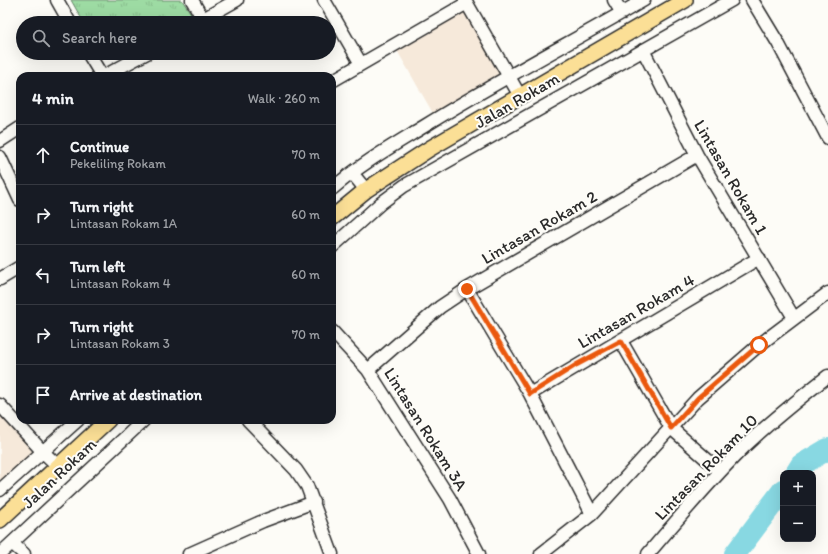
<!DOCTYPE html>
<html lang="en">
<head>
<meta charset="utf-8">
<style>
  :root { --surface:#171b24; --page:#20242c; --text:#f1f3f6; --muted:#9ea1a6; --line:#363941 }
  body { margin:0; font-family:Itim,sans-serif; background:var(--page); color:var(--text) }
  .controls { position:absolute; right:12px; bottom:12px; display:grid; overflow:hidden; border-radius:8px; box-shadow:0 4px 16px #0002 }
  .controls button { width:36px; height:36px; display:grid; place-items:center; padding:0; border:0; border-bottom:1px solid var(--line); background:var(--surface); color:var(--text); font:20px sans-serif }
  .stop { position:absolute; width:12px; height:12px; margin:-9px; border:3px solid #ea580c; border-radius:50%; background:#fff }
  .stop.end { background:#ea580c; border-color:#fff; box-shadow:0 1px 4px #0008 }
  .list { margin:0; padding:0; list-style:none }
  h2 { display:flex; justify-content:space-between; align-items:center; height:52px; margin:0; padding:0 16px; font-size:17px }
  h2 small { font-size:13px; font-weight:400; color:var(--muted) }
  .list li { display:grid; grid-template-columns:26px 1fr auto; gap:12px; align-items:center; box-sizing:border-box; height:60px; padding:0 16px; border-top:1px solid var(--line) }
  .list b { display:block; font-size:15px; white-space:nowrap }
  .list p { margin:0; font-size:13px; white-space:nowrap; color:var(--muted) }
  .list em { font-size:13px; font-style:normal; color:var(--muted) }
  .icon { flex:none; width:22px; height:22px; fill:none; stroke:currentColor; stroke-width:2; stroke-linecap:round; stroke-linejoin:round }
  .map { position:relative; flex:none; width:828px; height:554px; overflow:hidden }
  .search { position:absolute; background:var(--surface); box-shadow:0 4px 16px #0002; left:16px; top:16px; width:320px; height:44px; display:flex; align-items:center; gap:10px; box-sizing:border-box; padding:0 14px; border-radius:22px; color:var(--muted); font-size:15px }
  .panel { position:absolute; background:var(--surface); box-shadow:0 4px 16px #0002; left:16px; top:72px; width:320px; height:352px; border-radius:12px }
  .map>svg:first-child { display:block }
  .built { fill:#f6e9da }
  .grass { fill:url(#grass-tufts); stroke:#648367 }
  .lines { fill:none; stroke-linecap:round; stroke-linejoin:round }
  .river { stroke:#88d8e2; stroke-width:22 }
  .minor-casing { stroke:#2b2b2b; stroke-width:15 }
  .major-casing { stroke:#2b2b2b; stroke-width:18 }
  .minor { stroke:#fdfcf7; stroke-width:12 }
  .major { stroke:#fbdf96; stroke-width:15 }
  .route { stroke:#ea580c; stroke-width:5 }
  .labels { text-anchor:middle; stroke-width:4; stroke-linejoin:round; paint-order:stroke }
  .street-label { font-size:17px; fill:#2b2b2b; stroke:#fdfcf7 }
</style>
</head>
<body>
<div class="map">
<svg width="828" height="554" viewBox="0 0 828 554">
  <defs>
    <pattern id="grass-tufts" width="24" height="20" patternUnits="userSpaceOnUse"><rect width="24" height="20" fill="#9ddba3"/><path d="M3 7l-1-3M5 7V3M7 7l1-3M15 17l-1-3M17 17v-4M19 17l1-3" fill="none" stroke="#87bc8c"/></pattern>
  </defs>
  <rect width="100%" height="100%" fill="#fdfcf7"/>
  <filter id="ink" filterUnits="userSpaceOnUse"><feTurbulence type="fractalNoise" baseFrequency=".025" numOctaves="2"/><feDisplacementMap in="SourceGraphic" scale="8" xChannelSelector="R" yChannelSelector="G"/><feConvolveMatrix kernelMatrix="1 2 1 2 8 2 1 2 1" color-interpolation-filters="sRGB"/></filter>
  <g filter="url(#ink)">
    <path class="built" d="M 465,7 L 505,75 L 434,115 L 395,47 Z
      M 0,396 L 44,453 L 0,493 Z"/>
    <path class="grass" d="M 71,0 L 182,0 L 192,15 L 178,23 L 84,23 Z"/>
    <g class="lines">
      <path class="river" d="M 796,473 L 801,465 L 828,449
        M 735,554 L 783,490"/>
      <defs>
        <path id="minor" d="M 57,0 L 70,23
          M 192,0 L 203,19
          M 324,0 L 361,64
          M 465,0 L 520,96
          M 614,0 L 622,13
          M 752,0 L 778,43 L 828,138
          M 196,23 L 237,0
          M 643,50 L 697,155 L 794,318
          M 88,53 L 102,76
          M 104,76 L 147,53
          M 332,81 L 467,3
          M 0,141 L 20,128
          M 0,157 L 20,200
          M 352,173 L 366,190
          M 332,189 C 359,165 392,146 423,127 C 495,82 570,43 644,0
          M 332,247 L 381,203 L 404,186 L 732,0
          M 0,279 L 20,267
          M 467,289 L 530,394 L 592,514
          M 332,331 L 368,370 L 450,499 L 479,554
          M 621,341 L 671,428 L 720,471
          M 368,370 L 440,307 L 467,289 L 697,155
          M 530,394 L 759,258
          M 0,405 L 43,452 L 58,466
          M 248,420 L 296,470 L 307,486 L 332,554
          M 0,490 L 78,420
          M 13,544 L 24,554
          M 0,554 L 144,420
          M 189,554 L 263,521 L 314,502
          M 541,554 L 592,514 L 698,398 L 759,345 L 828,293
          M 648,554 C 680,517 711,479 746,445 C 772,420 800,398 828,376"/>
        <path id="major" d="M 332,218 L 366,190 L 429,149 L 685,0
          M 0,520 L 108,420"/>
      </defs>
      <use href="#minor" class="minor-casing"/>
      <use href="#major" class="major-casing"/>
      <use href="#minor" class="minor"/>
      <use href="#major" class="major"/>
    </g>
  </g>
  <g class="lines" filter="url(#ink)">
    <path class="route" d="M 467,289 L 530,394 L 576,365 L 621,341 L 671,428 L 698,398 L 759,345"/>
  </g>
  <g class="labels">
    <g class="street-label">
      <text transform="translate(517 100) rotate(-30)" y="6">Jalan Rokam</text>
      <text transform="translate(731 177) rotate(60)" y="6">Lintasan Rokam 1</text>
      <text transform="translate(539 227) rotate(-30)" y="6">Lintasan Rokam 2</text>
      <text transform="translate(636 311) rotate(-30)" y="6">Lintasan Rokam 4</text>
      <text transform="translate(426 429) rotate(58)" y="6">Lintasan Rokam 3A</text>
      <text transform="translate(706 467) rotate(-46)" y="6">Lintasan Rokam 10</text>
      <text transform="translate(59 473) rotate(-43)" y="6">Jalan Rokam</text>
    </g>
  </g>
</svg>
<div class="controls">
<button>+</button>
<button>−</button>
</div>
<div class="stop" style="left:759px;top:345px"></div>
<div class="stop end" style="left:467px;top:289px"></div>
<div class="search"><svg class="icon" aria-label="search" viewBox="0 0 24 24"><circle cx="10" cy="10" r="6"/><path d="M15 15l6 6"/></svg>Search here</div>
<section class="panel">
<h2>4 min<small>Walk · 260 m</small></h2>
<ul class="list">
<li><svg class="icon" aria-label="ahead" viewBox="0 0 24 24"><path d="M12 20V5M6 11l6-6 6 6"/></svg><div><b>Continue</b><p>Pekeliling Rokam</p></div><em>70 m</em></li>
<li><svg class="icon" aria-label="right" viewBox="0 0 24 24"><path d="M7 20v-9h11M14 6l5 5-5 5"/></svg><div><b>Turn right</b><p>Lintasan Rokam 1A</p></div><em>60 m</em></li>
<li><svg class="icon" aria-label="left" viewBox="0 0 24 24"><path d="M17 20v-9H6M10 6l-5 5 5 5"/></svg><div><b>Turn left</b><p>Lintasan Rokam 4</p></div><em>60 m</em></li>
<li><svg class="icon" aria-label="right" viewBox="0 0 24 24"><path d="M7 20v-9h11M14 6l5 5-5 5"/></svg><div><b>Turn right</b><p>Lintasan Rokam 3</p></div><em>70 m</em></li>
<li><svg class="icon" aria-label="arrive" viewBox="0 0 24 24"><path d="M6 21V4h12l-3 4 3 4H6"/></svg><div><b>Arrive at destination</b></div></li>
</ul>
</section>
</div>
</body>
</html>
